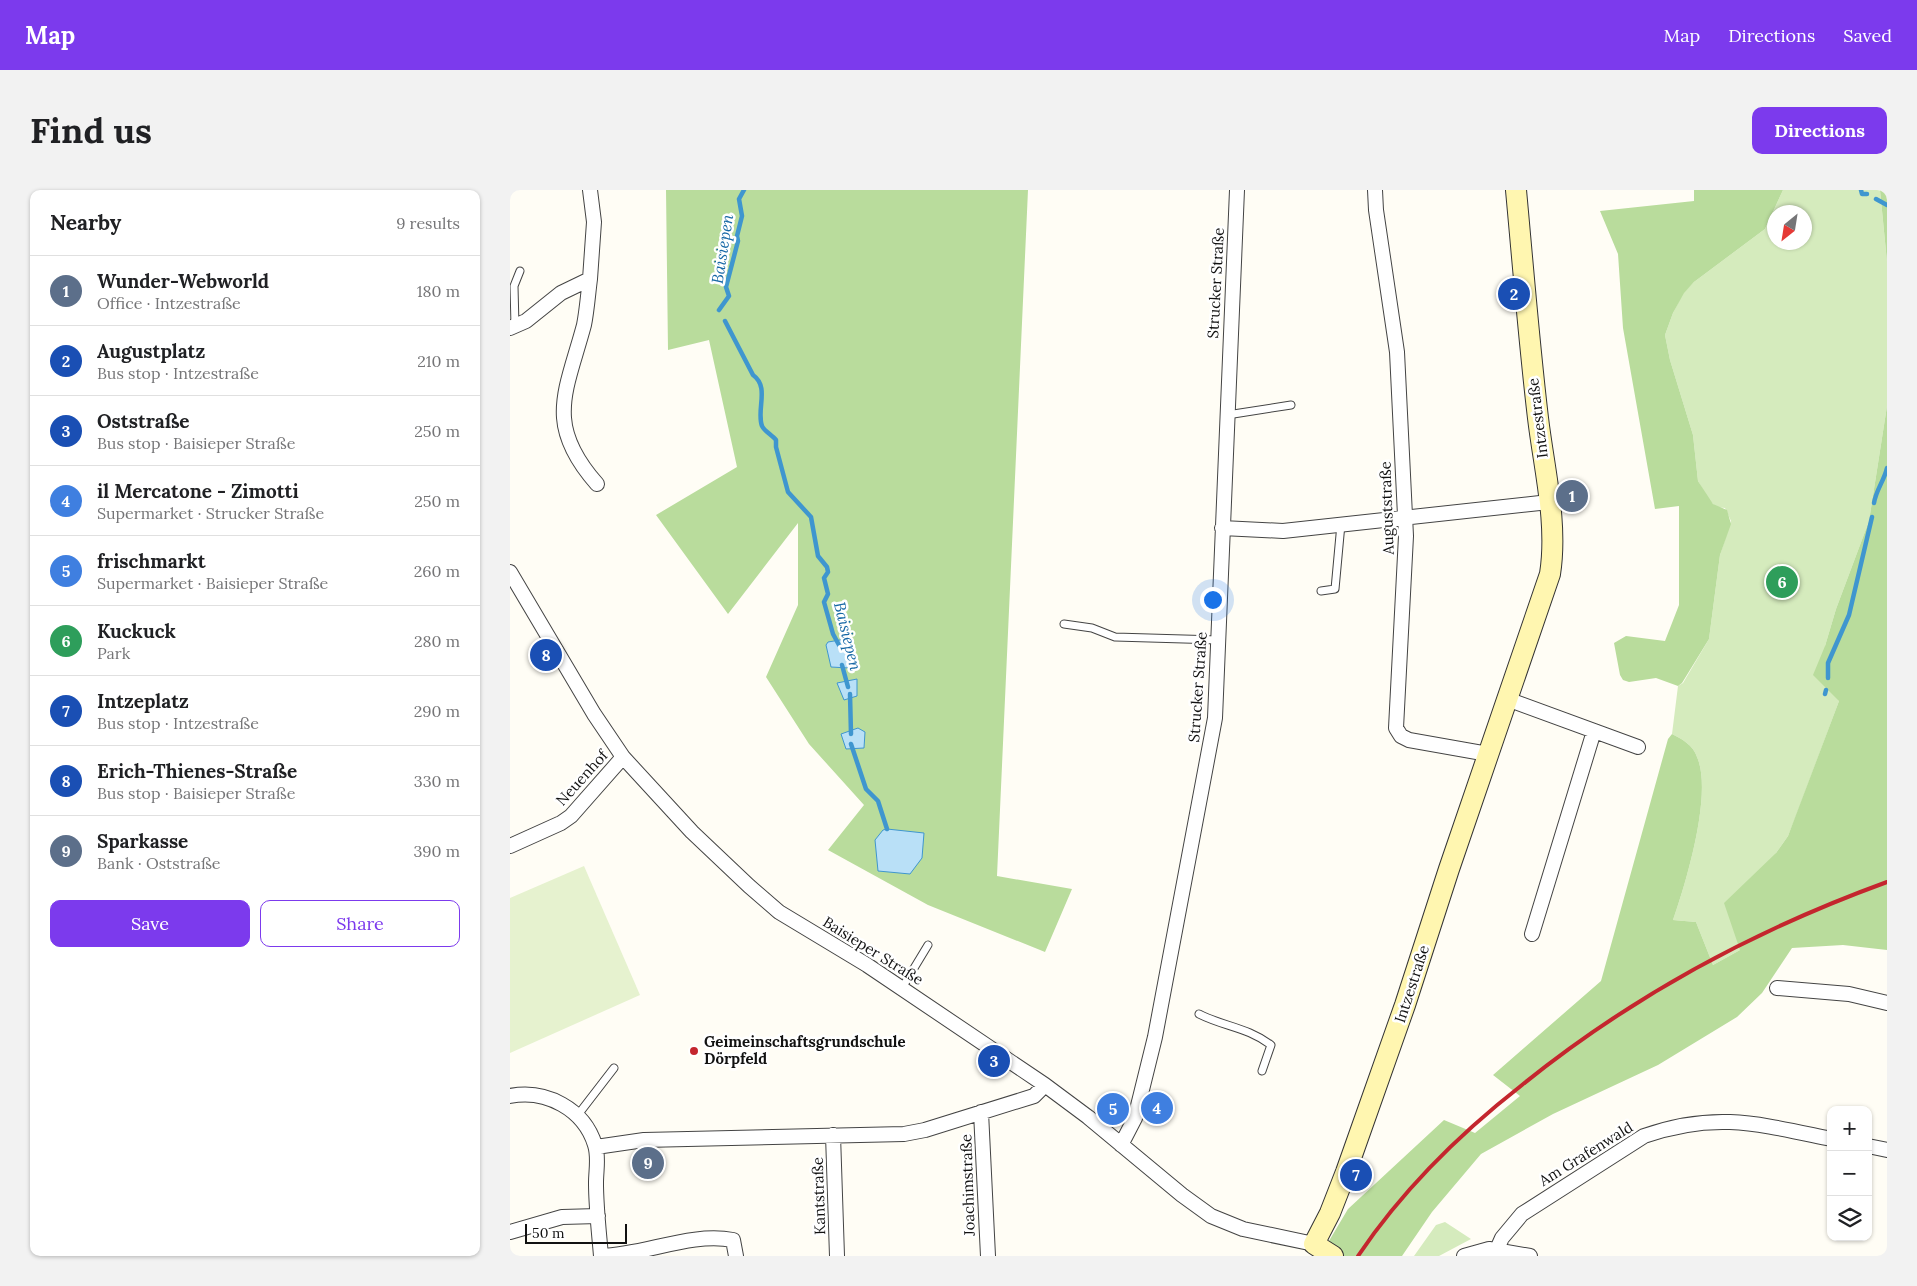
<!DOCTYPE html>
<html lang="en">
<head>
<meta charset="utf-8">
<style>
  :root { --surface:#fff; --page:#f2f2f2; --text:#202124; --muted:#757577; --line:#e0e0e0; --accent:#7c3aed }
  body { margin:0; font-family:Lora,serif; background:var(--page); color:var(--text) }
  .controls { position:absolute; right:15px; bottom:15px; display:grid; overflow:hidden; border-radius:10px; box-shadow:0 1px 4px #0004 }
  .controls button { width:45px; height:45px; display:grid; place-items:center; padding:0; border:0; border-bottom:1px solid var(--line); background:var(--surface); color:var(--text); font:25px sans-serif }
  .compass { position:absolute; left:1257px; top:15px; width:45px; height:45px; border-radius:50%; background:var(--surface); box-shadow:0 1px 4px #0004; rotate:210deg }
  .scale { position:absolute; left:15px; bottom:12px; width:102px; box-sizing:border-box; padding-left:5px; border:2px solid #111; border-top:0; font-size:14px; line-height:18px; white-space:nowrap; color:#111; -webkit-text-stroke:4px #fff; paint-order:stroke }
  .you { position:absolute; left:702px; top:409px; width:18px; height:18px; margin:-12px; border:4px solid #fff; border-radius:50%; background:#1a73e8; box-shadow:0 0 0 8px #1a73e833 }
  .badge { display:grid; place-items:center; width:32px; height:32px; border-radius:50%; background:var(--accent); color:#fff; font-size:16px; font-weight:700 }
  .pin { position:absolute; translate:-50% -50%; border:2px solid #fff; box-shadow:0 1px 5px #0006 }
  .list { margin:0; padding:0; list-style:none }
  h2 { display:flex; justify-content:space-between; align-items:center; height:65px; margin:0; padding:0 20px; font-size:21px }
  h2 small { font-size:16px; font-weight:400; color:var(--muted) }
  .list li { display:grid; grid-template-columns:32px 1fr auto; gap:15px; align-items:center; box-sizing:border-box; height:70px; padding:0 20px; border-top:1px solid var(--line) }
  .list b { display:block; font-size:19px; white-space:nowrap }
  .list p { margin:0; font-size:16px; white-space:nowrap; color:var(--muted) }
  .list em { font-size:16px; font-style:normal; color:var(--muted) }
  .actions { display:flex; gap:10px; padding:15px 20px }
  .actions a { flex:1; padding:11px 0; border:1px solid var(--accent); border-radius:10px; text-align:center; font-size:18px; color:var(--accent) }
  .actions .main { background:var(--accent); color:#fff }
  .icon { flex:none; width:28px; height:28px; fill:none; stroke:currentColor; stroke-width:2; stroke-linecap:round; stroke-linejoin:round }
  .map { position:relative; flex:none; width:1377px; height:1066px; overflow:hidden; border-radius:10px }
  header { display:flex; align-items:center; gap:30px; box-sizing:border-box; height:70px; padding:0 25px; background:var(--accent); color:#fff }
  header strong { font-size:24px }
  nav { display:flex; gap:28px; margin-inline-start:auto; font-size:18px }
  .intro { display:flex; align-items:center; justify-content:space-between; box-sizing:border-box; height:120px; padding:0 30px }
  h1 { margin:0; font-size:35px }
  .button { padding:12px 22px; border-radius:10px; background:var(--accent); color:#fff; font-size:18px; font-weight:700 }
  main { display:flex; gap:30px; padding:0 30px }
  aside { flex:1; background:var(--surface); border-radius:10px; box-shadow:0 1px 4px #0004 }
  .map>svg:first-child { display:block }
  .green { fill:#d5ebbd; fill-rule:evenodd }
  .forest { fill:#b9dc9c }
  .pitch { fill:#e6f2cf }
  .water { fill:#b9e0f7; stroke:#3f96cf }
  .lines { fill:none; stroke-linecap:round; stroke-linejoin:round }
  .stream { stroke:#3f96cf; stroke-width:4.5 }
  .service-casing { stroke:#444; stroke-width:9 }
  .minor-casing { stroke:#444; stroke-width:16 }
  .secondary-casing { stroke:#333; stroke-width:22 }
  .service { stroke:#fff; stroke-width:7 }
  .minor { stroke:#fff; stroke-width:14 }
  .secondary { stroke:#fff6b0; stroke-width:20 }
  .rail { stroke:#c4262e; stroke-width:4 }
  .poi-dot { fill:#c4262e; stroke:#fff; stroke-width:2 }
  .labels { text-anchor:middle; stroke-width:5; stroke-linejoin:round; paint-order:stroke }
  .street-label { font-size:15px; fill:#111; stroke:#fff }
  .poi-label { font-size:15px; font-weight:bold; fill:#111; stroke:#fff; text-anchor:start }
  .water-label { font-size:16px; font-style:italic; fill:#1768a6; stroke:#fff }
</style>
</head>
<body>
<header>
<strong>Map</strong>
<nav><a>Map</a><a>Directions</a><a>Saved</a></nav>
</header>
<div class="intro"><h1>Find us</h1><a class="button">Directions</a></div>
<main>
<aside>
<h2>Nearby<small>9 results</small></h2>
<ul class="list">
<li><span class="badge" style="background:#5c6f8a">1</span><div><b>Wunder-Webworld</b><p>Office · Intzestraße</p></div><em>180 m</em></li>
<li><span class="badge" style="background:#1a4fb4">2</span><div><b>Augustplatz</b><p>Bus stop · Intzestraße</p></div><em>210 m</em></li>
<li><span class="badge" style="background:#1a4fb4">3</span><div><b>Oststraße</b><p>Bus stop · Baisieper Straße</p></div><em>250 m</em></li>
<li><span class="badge" style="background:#3f7fe0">4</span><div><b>il Mercatone - Zimotti</b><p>Supermarket · Strucker Straße</p></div><em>250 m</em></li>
<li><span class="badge" style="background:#3f7fe0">5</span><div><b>frischmarkt</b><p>Supermarket · Baisieper Straße</p></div><em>260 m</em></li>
<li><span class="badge" style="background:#2e9e5b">6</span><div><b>Kuckuck</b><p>Park</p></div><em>280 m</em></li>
<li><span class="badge" style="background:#1a4fb4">7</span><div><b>Intzeplatz</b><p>Bus stop · Intzestraße</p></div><em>290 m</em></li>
<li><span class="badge" style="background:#1a4fb4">8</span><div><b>Erich-Thienes-Straße</b><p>Bus stop · Baisieper Straße</p></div><em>330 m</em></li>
<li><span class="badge" style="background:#5c6f8a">9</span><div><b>Sparkasse</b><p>Bank · Oststraße</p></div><em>390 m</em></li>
</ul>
<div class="actions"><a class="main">Save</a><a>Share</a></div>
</aside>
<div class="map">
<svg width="1377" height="1066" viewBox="0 0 1377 1066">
  <rect width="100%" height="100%" fill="#fffdf5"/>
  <path class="green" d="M 1273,0 L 1370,0 L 1377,72 L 1377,216 L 1359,331 L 1326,419 L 1315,456 L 1329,511 L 1286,626 L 1278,646 L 1266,663 L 1230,760 L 1203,775 L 1186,732 L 1163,730 C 1176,693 1203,603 1187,567 C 1183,555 1172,549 1162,544 L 1168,496 L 1173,493 L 1199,449 L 1210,365 L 1221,331 L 1215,318 L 1206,317 L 1199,310 L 1188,291 L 1183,245 L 1160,170 L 1155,145 L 1163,123 L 1173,103 L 1184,92 L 1255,39 ZM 1264,22 L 1294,22 L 1294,52 L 1264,52 Z
    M 935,1032 L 961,1049 L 929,1066 L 904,1066 L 926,1035 Z"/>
  <path class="forest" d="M 156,0 L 518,0 L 487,686 L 562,699 L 535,762 L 418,715 L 318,660 L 354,615 L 299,554 L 256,487 L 288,415 L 288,333 L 218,424 L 146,325 L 227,277 L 199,150 L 158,160 Z
    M 1184,0 L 1273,0 L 1255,39 L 1184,92 L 1174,103 L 1163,123 L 1155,145 L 1160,170 L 1183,245 L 1188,291 L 1203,314 L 1217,320 L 1221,334 L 1210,365 L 1199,449 L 1172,493 L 1168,496 L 1146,488 L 1119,492 L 1113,490 L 1110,485 L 1104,453 L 1116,446 L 1155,451 L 1169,415 L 1169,316 L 1145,319 L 1113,138 L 1108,64 L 1090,21 L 1184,11 Z
    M 1370,0 L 1377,0 L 1377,72 Z
    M 1377,216 L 1377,760 L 1333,755 L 1282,758 L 1252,803 L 1227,827 L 1148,875 L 1043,924 L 971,964 L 922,1022 L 892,1066 L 810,1066 L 838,1019 L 934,930 L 965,943 L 1010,906 L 983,885 L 1091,791 L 1158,549 L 1162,544 C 1172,549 1183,555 1187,567 C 1203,603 1176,693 1163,730 L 1186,732 L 1203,775 L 1230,760 L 1214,713 L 1266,663 L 1278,646 L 1329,511 L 1303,485 L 1315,456 L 1326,419 L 1359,331 Z"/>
  <path class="pitch" d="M 74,676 L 130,805 L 0,863 L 0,708 Z"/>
  <path class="water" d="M 336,449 L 340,452 L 341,474 L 339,478 L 321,477 L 316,455 L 318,452 Z
    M 347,489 L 347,506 L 334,510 L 327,493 Z
    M 348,538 L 355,542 L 354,558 L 336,559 L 331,544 Z
    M 377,639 L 414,643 L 412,668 L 400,684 L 368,681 L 365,650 L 373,640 Z"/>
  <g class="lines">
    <path class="stream" d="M 1351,0 L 1352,4 L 1357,4
      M 1366,9 L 1377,15
      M 209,120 L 219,106 L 216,97 L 228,51 L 227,46 L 232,26 L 229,9 L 234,0
      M 215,131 L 243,185 C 260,197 246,220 252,236 C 254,241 262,245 266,250 L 266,257 L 278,302 L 301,327 L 308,366 L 317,377 L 318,382 L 314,388 L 318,404 L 314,412 L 323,444 L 329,455
      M 1364,313 C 1366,300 1374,291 1377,278
      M 332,475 L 338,497
      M 1318,488 L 1318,473 L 1339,425 L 1362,327
      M 340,504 L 341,544
      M 1315,504 L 1316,500
      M 341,554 L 356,599 L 368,611 L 377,639"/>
    <defs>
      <path id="service" d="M 5,136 L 4,96 L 10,81
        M 717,225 L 781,215
        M 811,401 L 825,399 L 831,334
        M 554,434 L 582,438 L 605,447 L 708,450
        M 392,798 L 418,755
        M 689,824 C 715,837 737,837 761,855 L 752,881
        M 67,926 L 104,878"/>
      <path id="minor" d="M 865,0 L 866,20 L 887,162 L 896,346 L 886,538 L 891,546 L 899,550 L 978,564
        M 80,89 C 78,104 77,120 74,135 C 56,202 34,234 87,294
        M 0,138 L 16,131 L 51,103 L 80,89 L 84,32 L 80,0
        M 712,338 L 773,341 L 1039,312
        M 0,382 L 84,524 L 113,567 L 182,642 L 239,696 L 269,722 L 357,775 L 535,895 L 578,927 L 672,1005 L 701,1026 L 733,1039 L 804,1054
        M 997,509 L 1128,557
        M 0,656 L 51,633 L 61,626 L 113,567
        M 1022,744 L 1084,541
        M 1267,798 L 1339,804 L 1377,813
        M 0,906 C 36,899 74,919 85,955 C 89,967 86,980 86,993 C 86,1017 89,1042 91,1066
        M 471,922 L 478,1066
        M 323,945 L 327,1066
        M 611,955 L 625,928 L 645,847 L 705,528 L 727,0
        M 1358,956 L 1377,960
        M 86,957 L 134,950 L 394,944 L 415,940 L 524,906 L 535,895
        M 0,1042 L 52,1027 L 88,1026
        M 91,1066 C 135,1065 180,1042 223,1050 L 226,1066
        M 954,1066 L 979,1059 L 1020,1066
        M 984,1066 L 992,1048 L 1012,1024 L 1134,946 C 1206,921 1249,934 1321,949"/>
      <path id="secondary" d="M 823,1066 L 804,1054 L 820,1023 L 836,982 L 895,815 L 939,679 L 1040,384 C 1048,333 1034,279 1028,228 C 1019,152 1013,76 1006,0"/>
    </defs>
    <use href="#service" class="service-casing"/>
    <use href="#minor" class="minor-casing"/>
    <use href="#secondary" class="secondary-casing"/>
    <use href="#service" class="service"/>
    <use href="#minor" class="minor"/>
    <use href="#secondary" class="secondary"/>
    <path class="rail" d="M 848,1066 C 893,999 948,945 1012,895 C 1122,806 1245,740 1377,692"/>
  </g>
  <circle class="poi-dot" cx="184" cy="861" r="5"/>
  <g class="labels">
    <g class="street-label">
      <text transform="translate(706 93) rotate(-87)" y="5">Strucker Straße</text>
      <text transform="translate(1028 228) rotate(-97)" y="5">Intzestraße</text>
      <text transform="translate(877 318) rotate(-92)" y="5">Auguststraße</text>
      <text transform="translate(688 497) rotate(-86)" y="5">Strucker Straße</text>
      <text transform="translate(72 588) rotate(-48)" y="5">Neuenhof</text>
      <text transform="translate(363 761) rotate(32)" y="5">Baisieper Straße</text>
      <text transform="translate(902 794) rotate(-72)" y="5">Intzestraße</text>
      <text transform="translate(1076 964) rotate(-32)" y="5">Am Grafenwald</text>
      <text transform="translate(458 995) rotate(-92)" y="5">Joachimstraße</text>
      <text transform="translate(309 1006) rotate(-92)" y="5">Kantstraße</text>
    </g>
    <g class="poi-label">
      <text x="194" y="857">Geimeinschaftsgrundschule<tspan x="194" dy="17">Dörpfeld</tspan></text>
    </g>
    <g class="water-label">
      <text transform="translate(212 59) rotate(-81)" y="6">Baisiepen</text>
      <text transform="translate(338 446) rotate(76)" y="6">Baisiepen</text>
    </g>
  </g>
</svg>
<div class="controls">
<button>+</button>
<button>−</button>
<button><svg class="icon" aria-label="layers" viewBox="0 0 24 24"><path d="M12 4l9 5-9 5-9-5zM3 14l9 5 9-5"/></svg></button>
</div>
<svg class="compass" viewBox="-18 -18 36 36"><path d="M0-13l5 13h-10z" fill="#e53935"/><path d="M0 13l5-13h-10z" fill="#757577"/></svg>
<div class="scale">50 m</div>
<div class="you"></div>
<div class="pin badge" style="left:1062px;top:306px;background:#5c6f8a">1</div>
<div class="pin badge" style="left:1004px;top:104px;background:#1a4fb4">2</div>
<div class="pin badge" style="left:484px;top:871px;background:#1a4fb4">3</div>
<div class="pin badge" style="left:647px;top:918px;background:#3f7fe0">4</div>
<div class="pin badge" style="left:603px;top:919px;background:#3f7fe0">5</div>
<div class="pin badge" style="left:1272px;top:392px;background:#2e9e5b">6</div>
<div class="pin badge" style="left:846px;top:985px;background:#1a4fb4">7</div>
<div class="pin badge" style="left:36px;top:465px;background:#1a4fb4">8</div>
<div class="pin badge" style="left:138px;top:973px;background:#5c6f8a">9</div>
</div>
</main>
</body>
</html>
